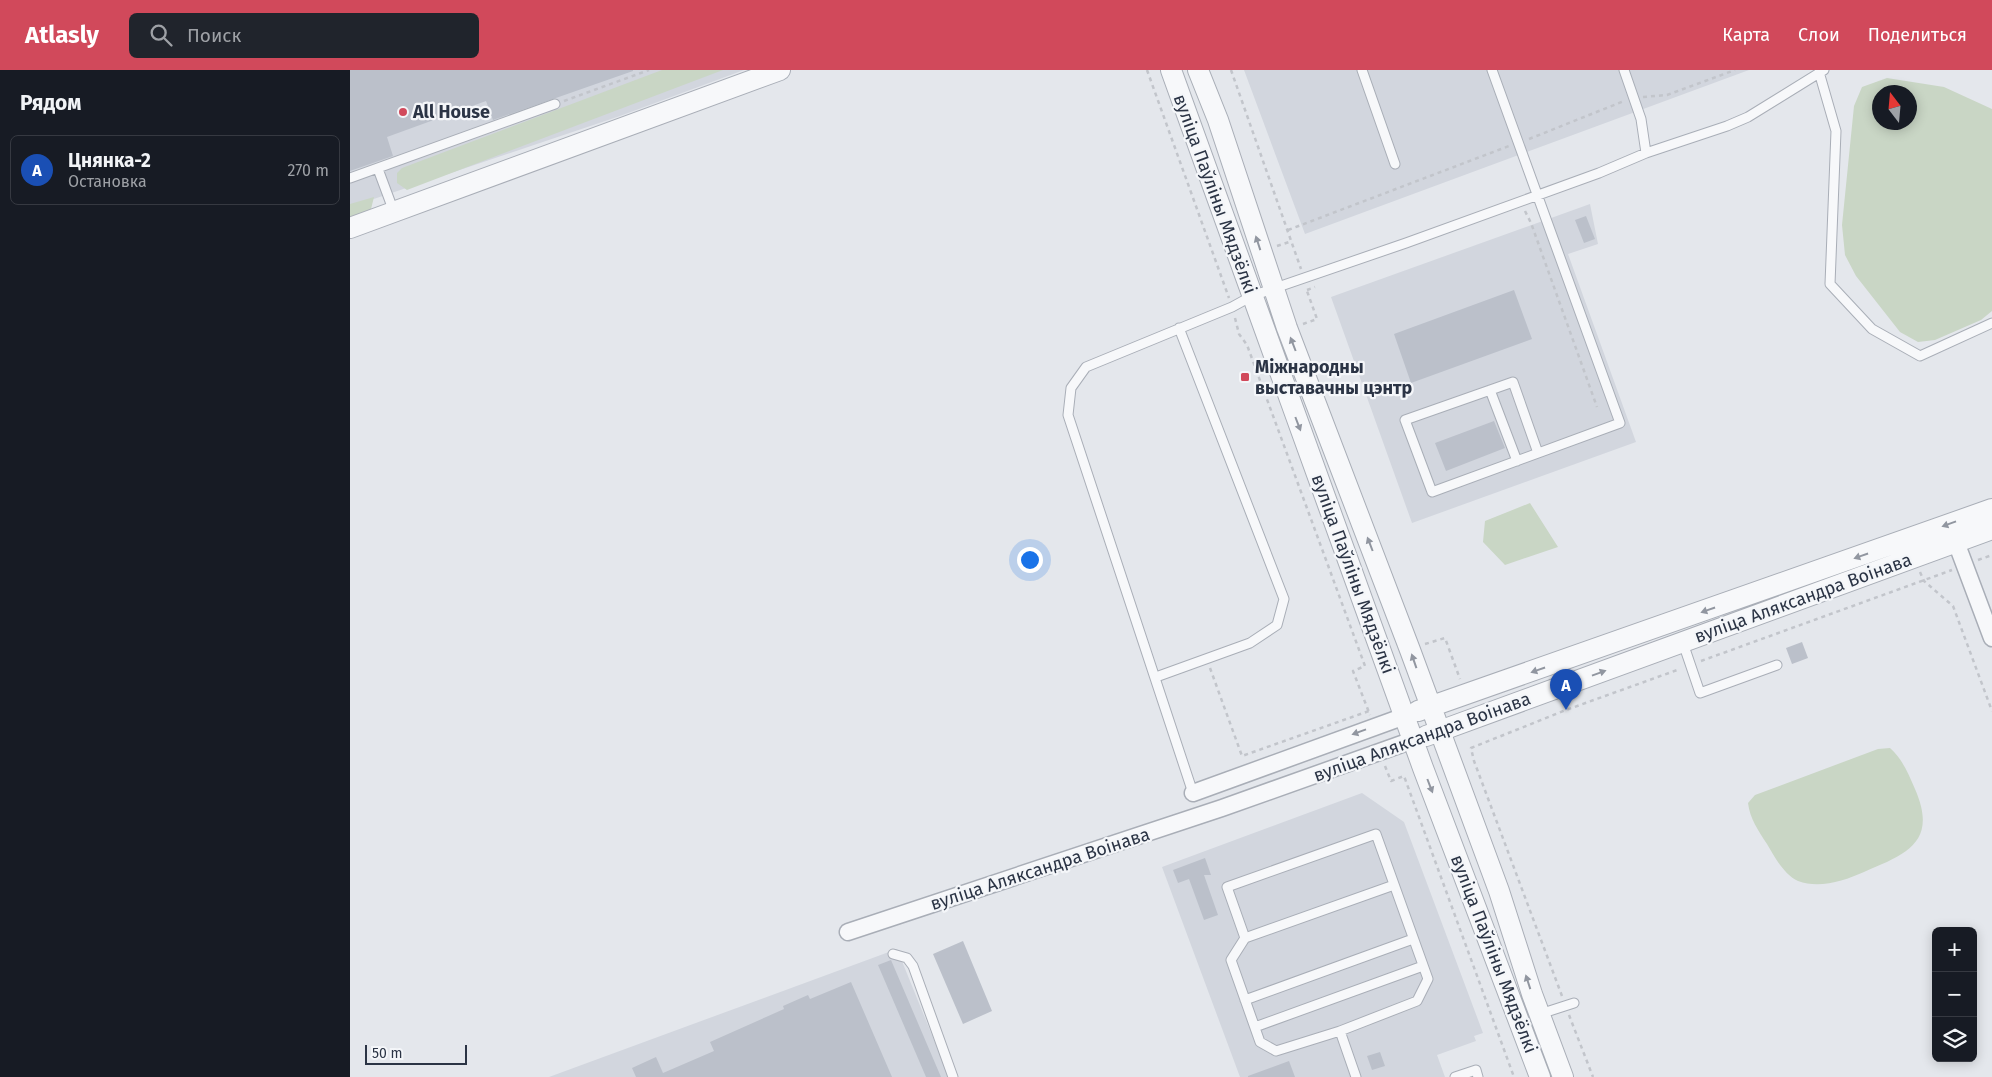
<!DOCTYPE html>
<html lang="ru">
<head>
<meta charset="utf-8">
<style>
  :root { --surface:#171b24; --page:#20242c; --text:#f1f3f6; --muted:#9ea1a6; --line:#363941; --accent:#d1495b }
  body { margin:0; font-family:"Fira Sans",sans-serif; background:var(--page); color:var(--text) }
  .controls { position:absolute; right:15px; bottom:15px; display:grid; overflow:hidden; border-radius:8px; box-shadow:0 2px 12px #0003 }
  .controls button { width:45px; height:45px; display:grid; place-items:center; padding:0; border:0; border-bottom:1px solid var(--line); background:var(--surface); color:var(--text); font:25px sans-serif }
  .compass { position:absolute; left:1522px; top:15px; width:45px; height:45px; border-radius:50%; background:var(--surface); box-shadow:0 2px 12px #0003; rotate:344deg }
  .scale { position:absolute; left:15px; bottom:12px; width:102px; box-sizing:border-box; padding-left:5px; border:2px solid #2b3445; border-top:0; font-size:14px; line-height:18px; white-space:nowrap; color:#2b3445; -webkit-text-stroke:4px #f4f6f9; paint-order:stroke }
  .you { position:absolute; left:679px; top:489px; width:18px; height:18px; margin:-12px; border:4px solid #fff; border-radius:50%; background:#1a73e8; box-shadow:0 0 0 8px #1a73e833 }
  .badge { display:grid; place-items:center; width:32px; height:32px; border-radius:50%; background:var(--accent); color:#fff; font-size:16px; font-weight:700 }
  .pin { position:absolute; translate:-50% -41px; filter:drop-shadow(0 1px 2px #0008) }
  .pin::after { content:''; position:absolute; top:26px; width:18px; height:15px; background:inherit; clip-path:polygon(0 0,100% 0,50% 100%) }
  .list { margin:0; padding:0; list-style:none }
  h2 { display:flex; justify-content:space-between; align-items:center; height:65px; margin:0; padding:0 20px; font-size:21px }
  h2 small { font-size:16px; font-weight:400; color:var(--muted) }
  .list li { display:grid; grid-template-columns:32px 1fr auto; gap:15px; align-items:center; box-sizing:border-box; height:70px; margin:0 10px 10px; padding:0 10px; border:1px solid var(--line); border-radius:8px }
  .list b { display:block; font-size:19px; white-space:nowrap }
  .list p { margin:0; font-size:16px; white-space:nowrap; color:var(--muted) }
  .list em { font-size:16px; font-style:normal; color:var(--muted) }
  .icon { flex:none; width:28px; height:28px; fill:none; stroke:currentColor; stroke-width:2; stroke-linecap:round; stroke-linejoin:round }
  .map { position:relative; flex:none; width:1642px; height:1007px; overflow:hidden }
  header { display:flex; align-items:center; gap:30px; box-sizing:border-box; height:70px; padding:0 25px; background:var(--accent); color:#fff }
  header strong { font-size:24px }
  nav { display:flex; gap:28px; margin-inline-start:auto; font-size:18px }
  .search { width:350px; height:45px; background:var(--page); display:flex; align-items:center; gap:12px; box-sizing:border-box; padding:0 18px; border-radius:8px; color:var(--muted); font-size:19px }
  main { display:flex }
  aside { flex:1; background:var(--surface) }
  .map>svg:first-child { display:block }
  .built { fill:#d2d6de }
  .green { fill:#c9d6c5; fill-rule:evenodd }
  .building { fill:#bbc0ca }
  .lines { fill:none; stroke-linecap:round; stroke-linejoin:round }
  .service-casing { stroke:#a9aeb7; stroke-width:11 }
  .minor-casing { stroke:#a9aeb7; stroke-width:19 }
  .tertiary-casing { stroke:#a9aeb7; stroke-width:22 }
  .path { stroke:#c2c5cb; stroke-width:2.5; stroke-dasharray:4 4; stroke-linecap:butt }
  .service { stroke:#f7f8fa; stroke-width:9 }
  .minor { stroke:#f7f8fa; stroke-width:16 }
  .tertiary { stroke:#f7f8fa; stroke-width:20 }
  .oneway { fill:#9196a0 }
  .poi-dot { fill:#d1495b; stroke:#f4f6f9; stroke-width:2 }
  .labels { text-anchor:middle; stroke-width:4.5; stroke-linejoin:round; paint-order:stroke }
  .poi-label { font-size:18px; font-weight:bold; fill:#2b3445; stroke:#f4f6f9; text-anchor:start }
  .street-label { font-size:18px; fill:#2b3445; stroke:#f4f6f9 }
</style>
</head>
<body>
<header>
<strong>Atlasly</strong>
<div class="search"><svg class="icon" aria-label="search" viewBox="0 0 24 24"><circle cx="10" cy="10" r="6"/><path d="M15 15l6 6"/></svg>Поиск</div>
<nav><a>Карта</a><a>Слои</a><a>Поделиться</a></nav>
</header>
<main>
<aside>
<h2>Рядом<small></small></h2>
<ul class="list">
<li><span class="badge" style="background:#1a4fb4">A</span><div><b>Цнянка-2</b><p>Остановка</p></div><em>270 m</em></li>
</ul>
</aside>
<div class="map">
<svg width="1642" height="1007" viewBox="0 0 1642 1007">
  <rect width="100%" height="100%" fill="#e4e7ec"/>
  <path class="built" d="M 0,0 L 394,0 L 270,46 L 0,137 Z
    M 894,0 L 1399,0 L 955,164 Z
    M 1240,134 L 1248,174 L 1218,184 L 1286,372 L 1062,453 L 981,227 Z
    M 1012,723 L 1054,752 L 1133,963 L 1124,966 L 1126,971 L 1087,985 L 1095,1007 L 890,1007 L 812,797 Z
    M 547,879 L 599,1007 L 199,1007 Z"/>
  <path class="green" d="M 312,0 L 373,0 L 70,115 L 57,120 L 47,113 L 47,103 L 52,98 Z
    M 1537,8 L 1594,17 L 1642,39 L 1642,241 L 1631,250 L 1585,270 L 1568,272 L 1550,262 L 1506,206 L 1495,185 L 1492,155 L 1504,36 L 1512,17 ZM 1560,22 L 1560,52 L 1530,52 L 1530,22 Z
    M 24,127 L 21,139 L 0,148 L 0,134 Z
    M 1180,433 L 1208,477 L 1155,495 L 1133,472 L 1135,451 Z
    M 1540,678 C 1553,690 1558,703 1565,719 C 1588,772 1557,784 1514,802 C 1494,811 1469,819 1448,811 C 1434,805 1424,786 1417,774 C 1408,760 1400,749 1398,733 L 1405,725 L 1528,679 Z"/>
  <path class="building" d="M 0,0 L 283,0 L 283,1 L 143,50 L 136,31 L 37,67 L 43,86 L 0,101 Z
    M 1236,146 L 1245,169 L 1234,173 L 1225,150 Z
    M 1164,220 L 1182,269 L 1061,313 L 1044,264 Z
    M 1144,351 L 1155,378 L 1096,401 L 1085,373 Z
    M 1452,572 L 1458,588 L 1442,594 L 1436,578 Z
    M 855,788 L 861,805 L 854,805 L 868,845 L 854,850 L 839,809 L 828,813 L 823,800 Z
    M 613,871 L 642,941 L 613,954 L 583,884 Z
    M 541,890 L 591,1007 L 576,1007 L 528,895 Z
    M 501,912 L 542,1007 L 286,1007 L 282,998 L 306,987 L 313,1003 L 364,981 L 360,972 L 434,939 L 433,936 L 458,925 L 460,929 Z
    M 1030,982 L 1035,996 L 1022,1000 L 1017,986 Z
    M 939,991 L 945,1007 L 898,1007 L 898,1006 Z"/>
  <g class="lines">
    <defs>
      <path id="service" d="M 1012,0 L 1045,94
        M 1142,0 L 1270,353 L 1082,422 L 1055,350 L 1163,312 L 1188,383
        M 1274,0 L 1291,49 L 1296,83
        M 1469,2 L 1486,61 L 1480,214 L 1522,259 L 1570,286 L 1642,253
        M 28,99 L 44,142
        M 0,108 L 205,34
        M 1140,320 L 1167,391
        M 1333,573 L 1350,623 L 1427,595
        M 806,607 L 900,573 L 927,555 L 934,529 L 829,258
        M 843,723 L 718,345 L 721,318 L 736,297 L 882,237 L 902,226 L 1056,173 L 1249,103 L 1296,83 L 1377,56 L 1398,47 L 1474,0
        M 895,868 L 1044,815
        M 543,884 L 557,888 L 563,896 L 603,1007
        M 895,930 L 1063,869
        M 1190,944 L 1224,933
        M 905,957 L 1073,896
        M 990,961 L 926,981 L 910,972 L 881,890 L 895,868 L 877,817 L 1026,764 L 1078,909 L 1067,931 L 990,961 L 1006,1007
        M 1105,1007 L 1126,1000 L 1128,1007"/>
      <path id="minor" d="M 1606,472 L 1642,568
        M 843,723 L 1055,646
        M 498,862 L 872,738 L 1063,670"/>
      <path id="tertiary" d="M 821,0 L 1073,698 L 1190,1007
        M 848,0 L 868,50 L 937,258 L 1060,580 L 1149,821 L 1182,924 L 1213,1007
        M 0,158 L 430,0
        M 1068,641 L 1642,439
        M 1076,666 L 1642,459"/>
    </defs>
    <use href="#service" class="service-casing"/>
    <use href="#minor" class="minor-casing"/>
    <use href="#tertiary" class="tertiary-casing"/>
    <path class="path" d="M 797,0 L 879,228
      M 881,0 L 951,199
      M 1293,27 L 1317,25 L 1385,0
      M 214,31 L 299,0
      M 1179,69 L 1274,31
      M 1175,141 L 1181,153 L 1247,337
      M 938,160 L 1159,76
      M 927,176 L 942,171
      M 957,220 L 965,217
      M 885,248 L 889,264 L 897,275 L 1015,596 L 1003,601 L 1020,645
      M 953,254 L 967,249 L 957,221
      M 1628,490 L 1642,485
      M 1570,502 L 1574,511 L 1603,536 L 1642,641
      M 1075,574 L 1095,568 L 1110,609
      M 1351,591 L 1602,500
      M 860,598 L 892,686 L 1019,641
      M 1035,696 L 1041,711 L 1054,706 L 1164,1007
      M 1212,926 L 1124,691 L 1121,678 L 1216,640 L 1330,599
      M 1219,945 L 1243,1007"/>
    <use href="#service" class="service"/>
    <use href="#minor" class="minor"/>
    <use href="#tertiary" class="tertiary"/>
  </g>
  <defs><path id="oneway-solid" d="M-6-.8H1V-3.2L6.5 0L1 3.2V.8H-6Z" transform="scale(1.25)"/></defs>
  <g class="oneway">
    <use href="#oneway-solid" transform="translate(908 173) rotate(-108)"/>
    <use href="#oneway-solid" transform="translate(943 274) rotate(-111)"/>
    <use href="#oneway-solid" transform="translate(948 354) rotate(69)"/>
    <use href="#oneway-solid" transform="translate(1599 454) rotate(160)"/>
    <use href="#oneway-solid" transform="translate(1020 474) rotate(-111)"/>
    <use href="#oneway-solid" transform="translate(1511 486) rotate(161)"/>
    <use href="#oneway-solid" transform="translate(1358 540) rotate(161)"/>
    <use href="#oneway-solid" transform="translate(1064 591) rotate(-109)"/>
    <use href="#oneway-solid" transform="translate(1188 600) rotate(161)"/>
    <use href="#oneway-solid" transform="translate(1249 603) rotate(-20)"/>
    <use href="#oneway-solid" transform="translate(1009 662) rotate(160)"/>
    <use href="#oneway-solid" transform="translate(1080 716) rotate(69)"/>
    <use href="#oneway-solid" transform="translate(1178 912) rotate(-108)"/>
  </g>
  <g class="poi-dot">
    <circle cx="53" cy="42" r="5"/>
    <rect x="890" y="302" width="10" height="10" rx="2.5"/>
  </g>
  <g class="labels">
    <g class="poi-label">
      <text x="63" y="48">All House</text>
      <text x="905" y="303">Міжнародны<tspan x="905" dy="21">выставачны цэнтр</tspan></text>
    </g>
    <g class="street-label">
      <text transform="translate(865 124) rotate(70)" y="6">вуліца Паўліны Мядзёлкі</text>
      <text transform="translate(1003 504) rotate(70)" y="6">вуліца Паўліны Мядзёлкі</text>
      <text transform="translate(1453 528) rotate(-20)" y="6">вуліца Аляксандра Воінава</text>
      <text transform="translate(1072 667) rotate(-20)" y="6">вуліца Аляксандра Воінава</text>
      <text transform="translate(690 799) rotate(-18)" y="6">вуліца Аляксандра Воінава</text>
      <text transform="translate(1144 884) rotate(69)" y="6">вуліца Паўліны Мядзёлкі</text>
    </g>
  </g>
</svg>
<div class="controls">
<button>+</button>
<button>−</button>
<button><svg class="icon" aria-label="layers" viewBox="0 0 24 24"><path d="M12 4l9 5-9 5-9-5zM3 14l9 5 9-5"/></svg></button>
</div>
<svg class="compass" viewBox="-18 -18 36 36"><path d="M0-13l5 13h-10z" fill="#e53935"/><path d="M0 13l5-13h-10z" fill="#9ea1a6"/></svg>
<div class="scale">50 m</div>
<div class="you"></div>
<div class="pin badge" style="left:1216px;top:640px;background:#1a4fb4">A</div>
</div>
</main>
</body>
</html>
